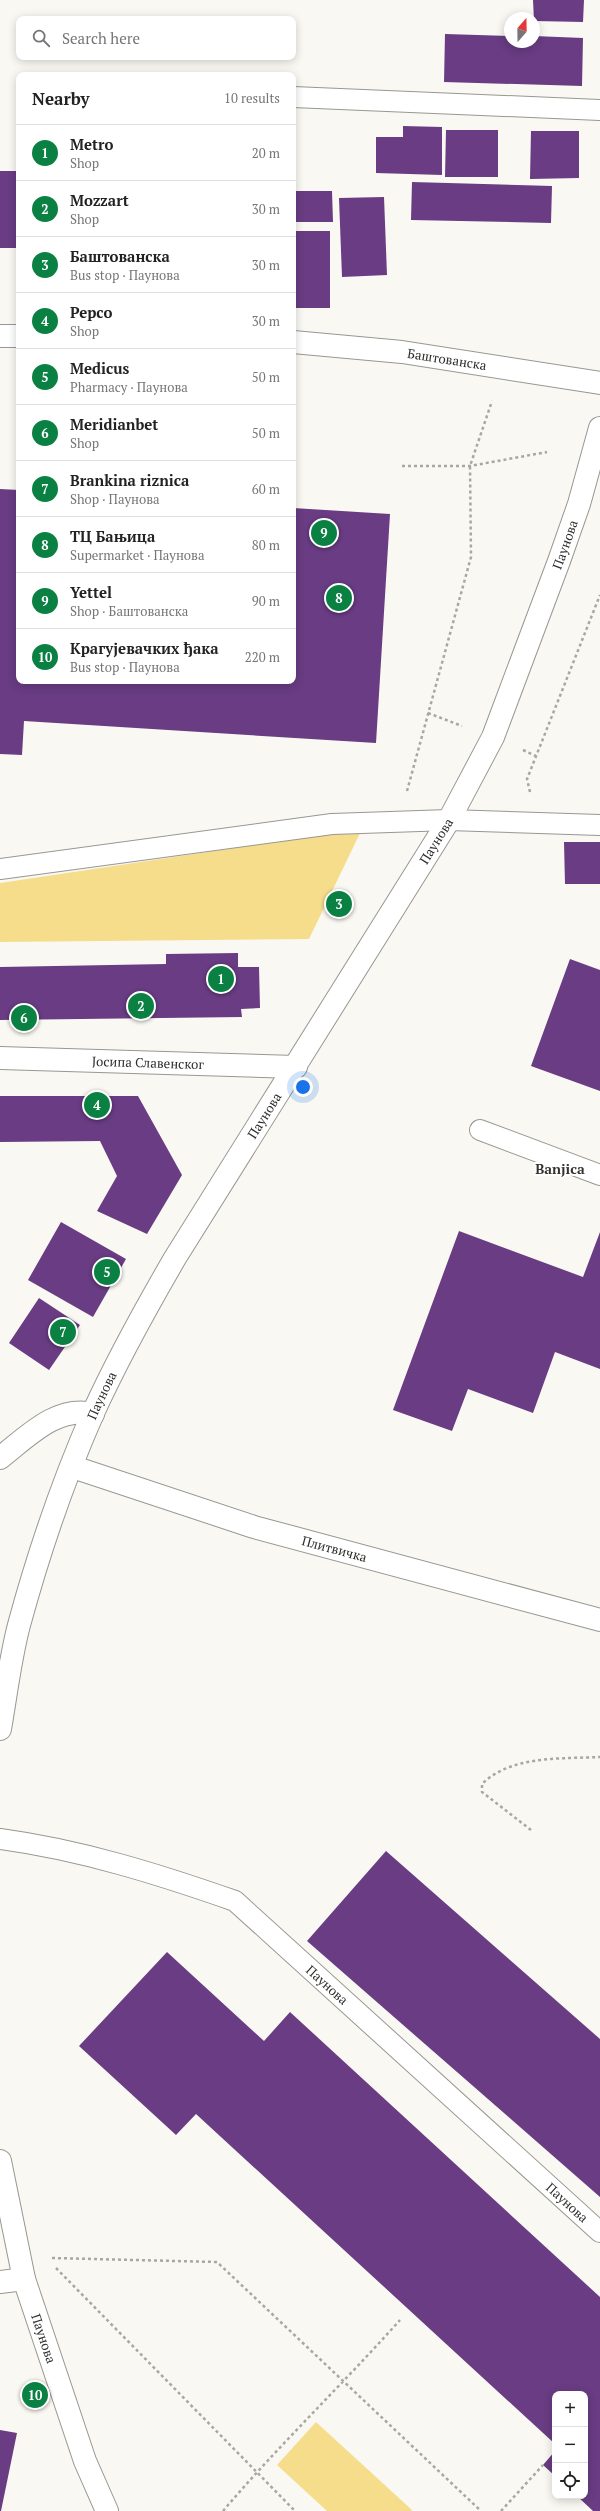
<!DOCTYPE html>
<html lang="en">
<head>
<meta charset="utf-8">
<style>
  :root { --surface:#fff; --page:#f6f6f6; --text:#222; --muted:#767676; --line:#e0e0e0; --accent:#0b8043 }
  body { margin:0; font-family:"PT Serif",serif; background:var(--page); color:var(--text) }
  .controls { position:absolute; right:12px; bottom:12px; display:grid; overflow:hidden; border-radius:8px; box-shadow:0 2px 10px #0003 }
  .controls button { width:36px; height:36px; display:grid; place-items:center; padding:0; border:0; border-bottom:1px solid var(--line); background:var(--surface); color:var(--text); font:20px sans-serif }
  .compass { position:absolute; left:504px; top:12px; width:36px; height:36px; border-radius:50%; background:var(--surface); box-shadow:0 2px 10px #0003; rotate:20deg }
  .you { position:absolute; left:303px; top:1087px; width:14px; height:14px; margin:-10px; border:3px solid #fff; border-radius:50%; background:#1a73e8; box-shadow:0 0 0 6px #1a73e833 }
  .badge { display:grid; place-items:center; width:26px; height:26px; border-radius:50%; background:var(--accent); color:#fff; font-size:13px; font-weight:700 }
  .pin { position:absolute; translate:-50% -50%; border:2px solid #fff; box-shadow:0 1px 4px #0006 }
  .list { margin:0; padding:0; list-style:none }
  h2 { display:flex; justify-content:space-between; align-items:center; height:52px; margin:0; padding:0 16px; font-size:17px }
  h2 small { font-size:13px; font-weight:400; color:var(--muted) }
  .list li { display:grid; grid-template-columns:26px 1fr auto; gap:12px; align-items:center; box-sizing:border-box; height:56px; padding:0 16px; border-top:1px solid var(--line) }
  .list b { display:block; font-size:15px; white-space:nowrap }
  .list p { margin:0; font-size:13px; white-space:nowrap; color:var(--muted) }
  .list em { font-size:13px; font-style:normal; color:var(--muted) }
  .icon { flex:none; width:22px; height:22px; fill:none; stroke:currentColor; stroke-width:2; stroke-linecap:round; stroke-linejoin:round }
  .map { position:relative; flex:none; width:600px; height:2511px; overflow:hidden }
  .search { position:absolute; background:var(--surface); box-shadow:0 2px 10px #0003; left:16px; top:16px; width:280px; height:44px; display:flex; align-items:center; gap:10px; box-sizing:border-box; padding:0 14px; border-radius:8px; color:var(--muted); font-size:15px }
  .panel { position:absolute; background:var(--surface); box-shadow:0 2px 10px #0003; left:16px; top:72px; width:280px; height:612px; border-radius:8px }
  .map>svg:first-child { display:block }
  .green { fill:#f6dd8c }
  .building { fill:#693c83 }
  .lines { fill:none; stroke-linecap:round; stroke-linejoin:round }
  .service-casing { stroke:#989792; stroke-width:22 }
  .minor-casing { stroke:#989792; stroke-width:24 }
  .tertiary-casing { stroke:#989792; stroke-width:24 }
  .path { stroke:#a8a7a3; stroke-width:2.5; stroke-dasharray:3 3; stroke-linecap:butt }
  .service { stroke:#fff; stroke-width:20 }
  .minor { stroke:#fff; stroke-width:22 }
  .tertiary { stroke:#fff; stroke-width:22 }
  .labels { text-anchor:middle; stroke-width:4; stroke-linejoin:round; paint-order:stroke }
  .street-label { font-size:13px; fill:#2d2d2b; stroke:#fff }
  .neighbourhood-label { font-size:14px; font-weight:bold; fill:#33322e; stroke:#fff }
</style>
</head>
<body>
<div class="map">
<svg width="600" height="2511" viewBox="0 0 600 2511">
  <rect width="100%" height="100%" fill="#f9f8f2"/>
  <path class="green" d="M 362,829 L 309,939 L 0,942 L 0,883 Z
    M 316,2422 L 412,2510 L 411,2511 L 327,2511 L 277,2465 Z"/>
  <path class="building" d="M 533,0 L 584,0 L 583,22 L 534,21 Z
    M 445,34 L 510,36 L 510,42 L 534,42 L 534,36 L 583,38 L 582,86 L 444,82 Z
    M 403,126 L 442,127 L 442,175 L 376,173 L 376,137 L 403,137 Z
    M 446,130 L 498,130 L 498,177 L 445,177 Z
    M 531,131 L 579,131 L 579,178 L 530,179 Z
    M 0,171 L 19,171 L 19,248 L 0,248 Z
    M 412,182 L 552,186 L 551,223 L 411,220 Z
    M 293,191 L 332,191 L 333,222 L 293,222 Z
    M 384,197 L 387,275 L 342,277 L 339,198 Z
    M 293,231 L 330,231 L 330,308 L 293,308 Z
    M 0,489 L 19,490 L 19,681 L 293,681 L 293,508 L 390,514 L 376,743 L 24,721 L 22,755 L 0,754 Z
    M 564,842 L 600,842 L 600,884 L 565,884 Z
    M 238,953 L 238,967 L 259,967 L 260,1008 L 241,1009 L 242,1017 L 0,1020 L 0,967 L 166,964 L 166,954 Z
    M 570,959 L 600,970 L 600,1091 L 531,1066 Z
    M 0,1096 L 138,1096 L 182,1175 L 147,1234 L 97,1211 L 117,1176 L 100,1141 L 0,1142 Z
    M 61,1222 L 126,1259 L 93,1317 L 28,1280 Z
    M 459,1231 L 583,1277 L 600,1232 L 600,1369 L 555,1352 L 533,1413 L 468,1389 L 452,1431 L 393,1410 Z
    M 39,1298 L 80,1325 L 49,1370 L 9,1343 Z
    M 386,1851 L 600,2039 L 600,2197 L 307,1941 Z
    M 167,1952 L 264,2041 L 290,2012 L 600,2297 L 600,2511 L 593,2511 L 577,2496 L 585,2496 L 585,2394 L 555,2394 L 555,2444 L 196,2114 L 176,2135 L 79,2046 Z
    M 0,2430 L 17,2433 L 1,2511 L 0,2511 Z
    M 555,2451 L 555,2476 L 543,2465 Z"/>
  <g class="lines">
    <defs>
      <g id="service">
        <path d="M 293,97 L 600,110"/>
        <path d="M 0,869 L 332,824 L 449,820 L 600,825"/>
        <path d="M 480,1130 L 600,1175"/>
        <path id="s1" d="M 0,1839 C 81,1850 158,1874 235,1901 L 600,2232"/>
      </g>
      <g id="minor">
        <path id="s2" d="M 0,1058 L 296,1067"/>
        <path d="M 0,1458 C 27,1437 57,1405 93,1414"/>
        <path id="s3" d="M 73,1467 L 254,1527 L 600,1620"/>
        <path d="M 0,2282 L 24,2279"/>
      </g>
      <g id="tertiary">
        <path d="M 0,336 L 19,336"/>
        <path id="s4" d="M 293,342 L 402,352 L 600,383"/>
        <path id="s5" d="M 0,1729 C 6,1695 10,1659 19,1625 C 38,1555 64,1479 93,1413 C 117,1360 146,1308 175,1258 L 449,820 L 493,737 L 559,561 L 579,504 L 600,428"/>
        <path id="s6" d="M 0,2161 L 24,2279 L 85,2461 L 107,2511"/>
      </g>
    </defs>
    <use href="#service" class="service-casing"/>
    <use href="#minor" class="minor-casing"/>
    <use href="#tertiary" class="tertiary-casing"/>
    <path class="path" d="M 402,466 L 470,466 L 547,452
      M 428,713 L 462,726
      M 523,750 L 536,756
      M 407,791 L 471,557 L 470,466 L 492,401
      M 530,792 L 527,779 L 600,595
      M 531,1830 L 482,1792 L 482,1784 C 511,1755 562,1759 600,1757
      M 52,2258 L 217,2262 L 481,2511
      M 56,2268 L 295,2511
      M 223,2511 C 279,2445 342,2385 400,2320
      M 501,2511 L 543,2465"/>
    <use href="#service" class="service"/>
    <use href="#minor" class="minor"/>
    <use href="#tertiary" class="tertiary"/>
  </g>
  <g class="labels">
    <g class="street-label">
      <text dy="5" stroke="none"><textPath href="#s4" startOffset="155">Баштованска</textPath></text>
      <text dy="5" stroke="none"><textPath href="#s5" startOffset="1322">Паунова</textPath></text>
      <text dy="5" stroke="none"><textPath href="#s5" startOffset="998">Паунова</textPath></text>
      <text dy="5" stroke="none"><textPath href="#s2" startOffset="148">Јосипа Славенског</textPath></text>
      <text dy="5" stroke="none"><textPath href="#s5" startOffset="674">Паунова</textPath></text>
      <text dy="5" stroke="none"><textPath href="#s5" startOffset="350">Паунова</textPath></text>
      <text dy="5" stroke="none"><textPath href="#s3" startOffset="274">Плитвичка</textPath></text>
      <text dy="5" stroke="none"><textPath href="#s1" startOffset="368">Паунова</textPath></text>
      <text dy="5" stroke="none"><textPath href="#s1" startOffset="692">Паунова</textPath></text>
      <text dy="5" stroke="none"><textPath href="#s6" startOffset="183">Паунова</textPath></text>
    </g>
    <g class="neighbourhood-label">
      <text x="560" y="1174">Banjica</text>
    </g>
  </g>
</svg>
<div class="controls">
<button>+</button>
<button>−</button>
<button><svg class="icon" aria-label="locate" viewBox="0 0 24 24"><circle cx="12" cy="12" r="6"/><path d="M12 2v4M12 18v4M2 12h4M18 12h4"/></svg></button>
</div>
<svg class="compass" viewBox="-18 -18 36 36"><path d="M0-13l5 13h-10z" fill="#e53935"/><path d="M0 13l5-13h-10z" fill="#767676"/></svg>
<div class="you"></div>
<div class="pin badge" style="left:221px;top:979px">1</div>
<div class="pin badge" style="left:141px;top:1006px">2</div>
<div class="pin badge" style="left:339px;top:904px">3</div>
<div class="pin badge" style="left:97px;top:1105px">4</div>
<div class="pin badge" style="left:107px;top:1272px">5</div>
<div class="pin badge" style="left:24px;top:1018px">6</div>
<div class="pin badge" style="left:63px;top:1332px">7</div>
<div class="pin badge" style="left:339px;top:598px">8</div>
<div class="pin badge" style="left:324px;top:533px">9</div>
<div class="pin badge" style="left:35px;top:2395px">10</div>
<div class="search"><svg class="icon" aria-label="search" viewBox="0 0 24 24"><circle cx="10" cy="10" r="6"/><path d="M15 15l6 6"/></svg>Search here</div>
<section class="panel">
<h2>Nearby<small>10 results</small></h2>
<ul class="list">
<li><span class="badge">1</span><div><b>Metro</b><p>Shop</p></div><em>20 m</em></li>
<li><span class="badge">2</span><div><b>Mozzart</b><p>Shop</p></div><em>30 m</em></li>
<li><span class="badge">3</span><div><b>Баштованска</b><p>Bus stop · Паунова</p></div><em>30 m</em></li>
<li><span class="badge">4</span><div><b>Pepco</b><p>Shop</p></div><em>30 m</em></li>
<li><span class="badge">5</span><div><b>Medicus</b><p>Pharmacy · Паунова</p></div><em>50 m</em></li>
<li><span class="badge">6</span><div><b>Meridianbet</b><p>Shop</p></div><em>50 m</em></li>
<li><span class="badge">7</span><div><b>Brankina riznica</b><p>Shop · Паунова</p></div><em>60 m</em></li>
<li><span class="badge">8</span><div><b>ТЦ Бањица</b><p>Supermarket · Паунова</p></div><em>80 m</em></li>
<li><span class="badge">9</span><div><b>Yettel</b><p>Shop · Баштованска</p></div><em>90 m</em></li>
<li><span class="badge">10</span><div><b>Крагујевачких ђака</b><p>Bus stop · Паунова</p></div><em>220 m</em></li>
</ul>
</section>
</div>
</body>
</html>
